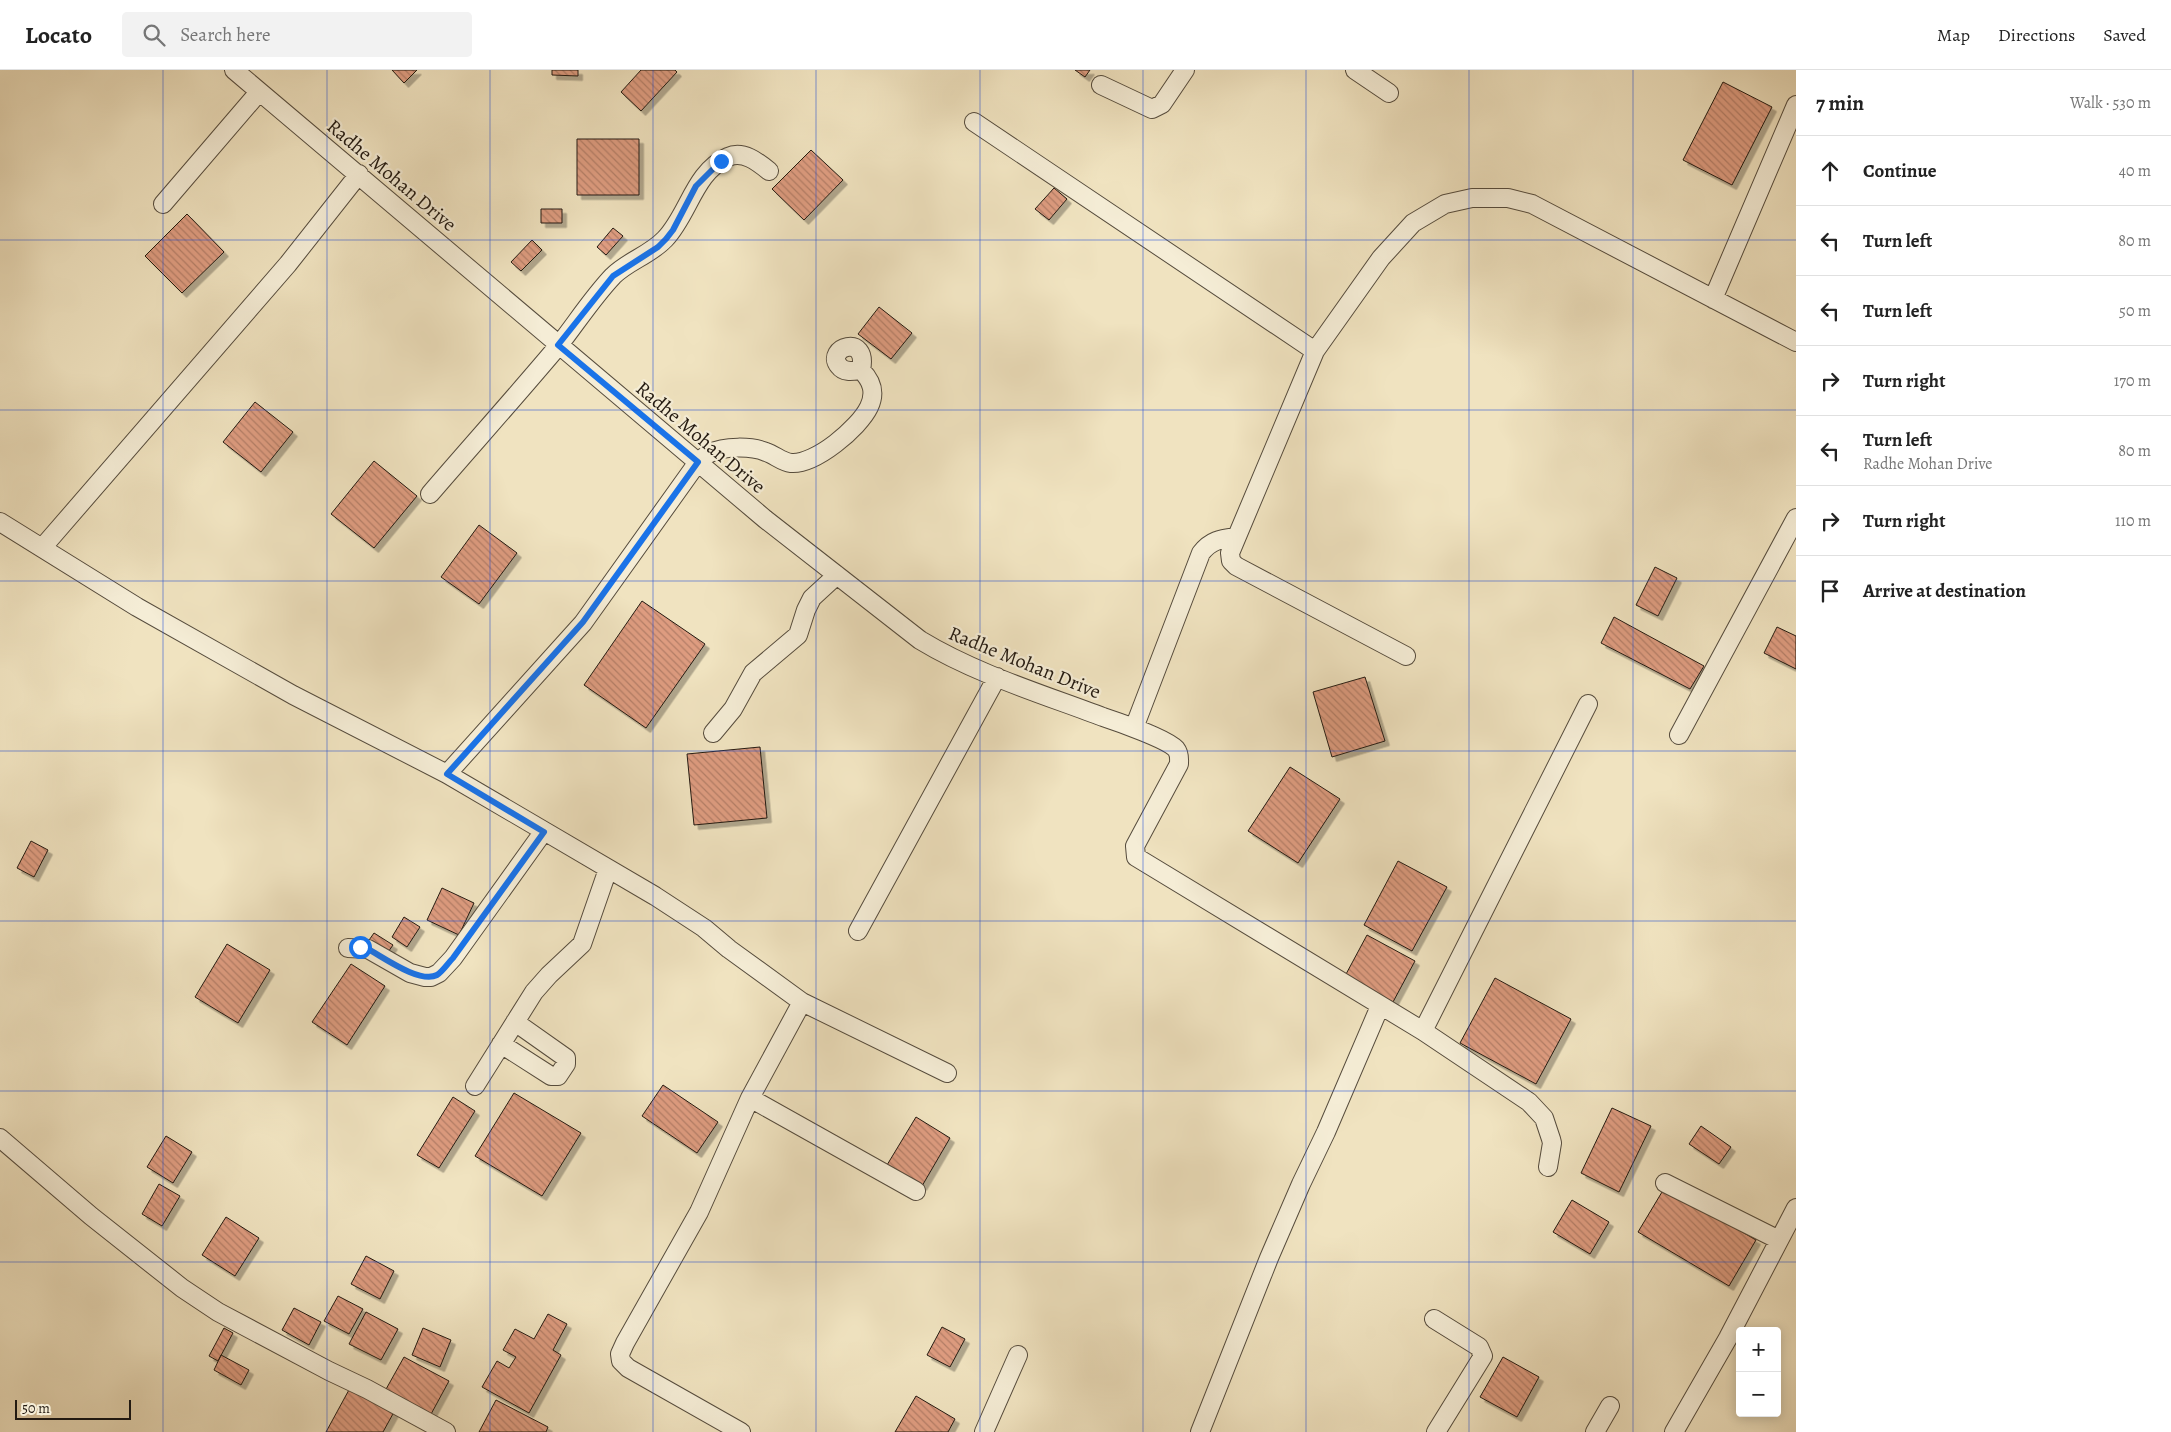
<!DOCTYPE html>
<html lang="en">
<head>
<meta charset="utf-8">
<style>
  :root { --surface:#fff; --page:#f2f2f2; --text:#222; --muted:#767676; --line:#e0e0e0 }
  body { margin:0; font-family:Alegreya,serif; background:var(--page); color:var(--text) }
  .controls { position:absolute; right:15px; bottom:15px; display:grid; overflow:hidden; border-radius:5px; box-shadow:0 2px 12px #0003 }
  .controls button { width:45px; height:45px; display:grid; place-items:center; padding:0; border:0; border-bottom:1px solid var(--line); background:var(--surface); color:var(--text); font:25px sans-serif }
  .scale { position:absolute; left:15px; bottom:12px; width:116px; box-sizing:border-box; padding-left:5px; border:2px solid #231a11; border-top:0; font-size:14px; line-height:18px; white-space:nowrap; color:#231a11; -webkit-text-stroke:4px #f5edd6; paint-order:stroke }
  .stop { position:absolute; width:15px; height:15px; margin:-11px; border:4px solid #1a73e8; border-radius:50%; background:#fff }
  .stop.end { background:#1a73e8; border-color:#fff; box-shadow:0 1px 5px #0008 }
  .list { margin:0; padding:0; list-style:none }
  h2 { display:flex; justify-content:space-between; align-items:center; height:65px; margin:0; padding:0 20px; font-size:21px }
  h2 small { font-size:16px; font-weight:400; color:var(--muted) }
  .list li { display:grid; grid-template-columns:32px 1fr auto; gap:15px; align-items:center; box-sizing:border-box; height:70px; padding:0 20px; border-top:1px solid var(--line) }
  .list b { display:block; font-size:19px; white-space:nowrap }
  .list p { margin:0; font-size:16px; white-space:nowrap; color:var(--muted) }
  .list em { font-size:16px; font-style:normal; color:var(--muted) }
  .icon { flex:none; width:28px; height:28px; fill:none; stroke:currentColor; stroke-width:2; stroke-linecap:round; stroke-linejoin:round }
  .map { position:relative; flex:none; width:1796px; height:1362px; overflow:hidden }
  header { display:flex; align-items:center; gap:30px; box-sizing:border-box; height:70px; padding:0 25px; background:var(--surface); border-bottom:1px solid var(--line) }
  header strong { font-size:24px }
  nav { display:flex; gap:28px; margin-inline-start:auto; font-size:18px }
  .search { width:350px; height:45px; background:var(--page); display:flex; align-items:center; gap:12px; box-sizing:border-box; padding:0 18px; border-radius:5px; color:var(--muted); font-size:19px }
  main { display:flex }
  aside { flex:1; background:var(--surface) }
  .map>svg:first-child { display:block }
  .building { fill:url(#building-back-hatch); stroke:#231a11; filter:url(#shadow) }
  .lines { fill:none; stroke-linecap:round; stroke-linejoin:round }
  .minor-casing { stroke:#564c3d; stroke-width:20 }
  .minor { stroke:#f5edd6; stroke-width:18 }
  .route { stroke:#1a73e8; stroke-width:6 }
  .grid { fill:none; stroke:#1d4ed8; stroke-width:1; stroke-opacity:0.55 }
  .labels { text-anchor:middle; stroke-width:4.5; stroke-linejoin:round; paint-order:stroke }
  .street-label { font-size:20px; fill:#231a11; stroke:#f5edd6 }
</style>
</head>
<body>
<header>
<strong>Locato</strong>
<div class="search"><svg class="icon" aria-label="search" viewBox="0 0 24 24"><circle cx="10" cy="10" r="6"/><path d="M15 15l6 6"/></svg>Search here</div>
<nav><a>Map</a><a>Directions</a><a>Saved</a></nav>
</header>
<main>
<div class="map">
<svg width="1796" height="1362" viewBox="0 0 1796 1362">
  <defs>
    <pattern id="building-back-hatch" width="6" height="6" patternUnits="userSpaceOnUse" patternTransform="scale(1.25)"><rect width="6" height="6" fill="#de9c80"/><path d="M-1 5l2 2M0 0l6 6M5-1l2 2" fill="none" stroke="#b47e67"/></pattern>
    <filter id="shadow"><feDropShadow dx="4.5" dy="4.5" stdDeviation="0" flood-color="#0004"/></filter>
  </defs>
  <rect width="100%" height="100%" fill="#f0e3c0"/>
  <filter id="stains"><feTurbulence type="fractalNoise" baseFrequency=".004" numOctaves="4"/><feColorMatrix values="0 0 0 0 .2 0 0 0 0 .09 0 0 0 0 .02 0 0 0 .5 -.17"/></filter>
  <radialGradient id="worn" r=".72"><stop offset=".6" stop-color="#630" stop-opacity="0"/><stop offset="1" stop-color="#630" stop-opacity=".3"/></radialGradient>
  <path class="building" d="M 392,0 L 417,0 L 404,13 Z
    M 552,0 L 578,0 L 578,6 L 552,5 Z
    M 641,0 L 675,0 L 677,2 L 641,41 L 621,22 Z
    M 1075,0 L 1090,0 L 1085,7 Z
    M 1723,12 L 1772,37 L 1732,115 L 1683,90 Z
    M 577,69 L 639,69 L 639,125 L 577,125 Z
    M 811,80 L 843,110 L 804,150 L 772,119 Z
    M 1054,118 L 1067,129 L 1049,150 L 1035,139 Z
    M 541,139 L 562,139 L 562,153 L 541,153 Z
    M 187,144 L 224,182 L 182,223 L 145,186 Z
    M 613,158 L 623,166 L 606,185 L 597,177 Z
    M 532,170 L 542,180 L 521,201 L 511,192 Z
    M 879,237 L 912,263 L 891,289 L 858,264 Z
    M 255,332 L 293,362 L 261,402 L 223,372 Z
    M 374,391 L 417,426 L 374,478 L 331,444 Z
    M 479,455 L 517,483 L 479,534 L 441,507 Z
    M 1655,497 L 1677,508 L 1658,546 L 1636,535 Z
    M 642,531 L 705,574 L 646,658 L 584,615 Z
    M 1614,547 L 1704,596 L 1690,619 L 1601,573 Z
    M 1777,557 L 1796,566 L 1796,599 L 1764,583 Z
    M 1365,607 L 1385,671 L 1332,687 L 1313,622 Z
    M 760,677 L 767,748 L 694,755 L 687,684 Z
    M 1290,697 L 1340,729 L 1298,793 L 1248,761 Z
    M 31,771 L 48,780 L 34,807 L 17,798 Z
    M 1398,791 L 1447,817 L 1412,881 L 1364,855 Z
    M 442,818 L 474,833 L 459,865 L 427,850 Z
    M 404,847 L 420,857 L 407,877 L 392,867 Z
    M 374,863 L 393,875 L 386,885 L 367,873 Z
    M 1367,865 L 1415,891 L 1393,932 L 1345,906 Z
    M 227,874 L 270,900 L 238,953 L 195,927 Z
    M 351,894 L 385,916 L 347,975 L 312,952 Z
    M 1495,908 L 1571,949 L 1536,1014 L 1460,973 Z
    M 663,1015 L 718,1052 L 697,1083 L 642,1046 Z
    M 514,1023 L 581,1063 L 542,1126 L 475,1086 Z
    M 453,1027 L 475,1041 L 439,1098 L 417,1085 Z
    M 1612,1038 L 1651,1056 L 1619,1122 L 1581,1103 Z
    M 916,1047 L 950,1068 L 922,1116 L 887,1095 Z
    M 1701,1056 L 1731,1077 L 1719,1094 L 1689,1074 Z
    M 166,1066 L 192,1082 L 173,1113 L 147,1097 Z
    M 159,1114 L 180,1126 L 162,1156 L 142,1144 Z
    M 1665,1117 L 1756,1170 L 1729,1216 L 1638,1162 Z
    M 1572,1130 L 1609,1152 L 1590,1184 L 1553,1162 Z
    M 226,1147 L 259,1168 L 235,1206 L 202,1185 Z
    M 366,1186 L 394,1201 L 380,1229 L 351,1214 Z
    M 338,1226 L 363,1239 L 349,1264 L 324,1251 Z
    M 294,1238 L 321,1252 L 309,1275 L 282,1260 Z
    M 366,1242 L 398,1259 L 381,1290 L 349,1274 Z
    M 548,1244 L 567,1254 L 553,1280 L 561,1285 L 529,1343 L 482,1317 L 497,1291 L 509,1298 L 516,1287 L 503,1280 L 515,1259 L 534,1269 Z
    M 942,1257 L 965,1269 L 950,1297 L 927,1285 Z
    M 224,1258 L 233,1263 L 218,1291 L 209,1286 Z
    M 423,1258 L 451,1270 L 440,1297 L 412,1285 Z
    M 221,1285 L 249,1300 L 241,1315 L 214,1300 Z
    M 404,1287 L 449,1311 L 430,1346 L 385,1321 Z
    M 1503,1287 L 1539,1307 L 1517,1347 L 1480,1327 Z
    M 350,1318 L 394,1342 L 383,1362 L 326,1362 Z
    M 916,1326 L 955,1349 L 948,1362 L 895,1362 Z
    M 496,1330 L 548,1357 L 546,1362 L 479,1362 Z"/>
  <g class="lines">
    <defs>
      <path id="minor" d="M 234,0 L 765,449 L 920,570 C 976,604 1042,624 1103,647 C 1118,652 1167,669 1176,679 C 1180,684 1179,689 1179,694 L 1135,776 L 1136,787 L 1423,961 L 1529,1032 L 1544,1048 L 1551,1069 L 1552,1073 L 1548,1097
        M 1355,0 L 1389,23
        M 1101,15 L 1152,39 L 1162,34 L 1185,0
        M 974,52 L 1315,281
        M 163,134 L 259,22
        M 1713,229 L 1796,35
        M 430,424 C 473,374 517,325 559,275 C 577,252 593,227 613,206 C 628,191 650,185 665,169 C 689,144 694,102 728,87 C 743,80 758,92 769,101
        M 0,452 L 137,537 L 293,625 L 447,704 L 655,826 L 704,858 L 729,879 L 802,932 L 750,1028 L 699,1142 L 625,1273 L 620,1284 L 621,1291 L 628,1298 L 741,1362
        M 42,478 L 288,194 L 359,104
        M 1406,586 L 1236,496 L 1231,491 L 1230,483 L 1315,281 L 1381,188 L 1413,153 L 1445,134 L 1472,128 L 1508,128 L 1532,134 L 1796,272
        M 1134,658 L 1201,483 C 1211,470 1221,469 1236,467
        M 713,663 L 733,639 L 753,603 L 798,565 L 806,540 L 812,528 L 837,505
        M 1679,665 L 1796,448
        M 447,704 L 583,553 L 698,392 C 702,389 706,385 710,383 C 724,376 752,376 766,382 C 775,385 782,392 791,393 C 815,395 859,358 869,337 C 876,322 872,311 861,300 C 869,262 824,278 839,296 C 844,303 853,301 861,300
        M 858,861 L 997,607
        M 348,878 L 368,879 L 410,903 L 425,907 L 431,907 L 439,903 L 453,888 L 544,761
        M 802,932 L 947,1003
        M 1423,961 L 1588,634
        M 501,974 L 551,1006 L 558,1006 L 566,994 L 566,988 L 515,952
        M 475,1016 L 534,922 L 549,905 L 582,874 L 608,799
        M 750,1028 L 916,1121
        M 0,1068 L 91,1146 L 182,1218 L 218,1242 L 329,1301 L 367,1319 L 446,1362
        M 1665,1113 L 1779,1170
        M 1434,1249 L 1479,1277 L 1483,1286 L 1436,1362
        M 984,1362 L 1018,1285
        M 1200,1362 L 1269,1188 L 1301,1114 L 1326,1062 L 1380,936
        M 1595,1362 L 1610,1336
        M 1674,1362 L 1728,1268 L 1796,1138"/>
    </defs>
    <use href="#minor" class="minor-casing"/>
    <use href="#minor" class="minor"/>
  </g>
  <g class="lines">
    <path class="route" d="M 360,877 L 368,879 C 383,887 420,914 437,905 C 443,901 448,893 453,888 L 544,762 L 447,704 L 583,552 L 698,392 L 558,275 L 613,206 L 658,177 L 666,169 L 673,160 L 696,116 L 721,91"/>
  </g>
  <path class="grid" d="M 163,0 L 163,1362M 327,0 L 327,1362M 490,0 L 490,1362M 653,0 L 653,1362M 816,0 L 816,1362M 980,0 L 980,1362M 1143,0 L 1143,1362M 1306,0 L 1306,1362M 1469,0 L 1469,1362M 1633,0 L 1633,1362M 0,170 L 1796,170M 0,340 L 1796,340M 0,511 L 1796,511M 0,681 L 1796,681M 0,851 L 1796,851M 0,1021 L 1796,1021M 0,1192 L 1796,1192"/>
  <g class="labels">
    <g class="street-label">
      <text transform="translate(392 105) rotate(40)" y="7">Radhe Mohan Drive</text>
      <text transform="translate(701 367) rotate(40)" y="7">Radhe Mohan Drive</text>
      <text transform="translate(1025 592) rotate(22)" y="7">Radhe Mohan Drive</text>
    </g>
  </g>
  <rect width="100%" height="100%" filter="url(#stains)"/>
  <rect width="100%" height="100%" fill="url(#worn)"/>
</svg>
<div class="controls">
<button>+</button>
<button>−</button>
</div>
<div class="scale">50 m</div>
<div class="stop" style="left:360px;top:877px"></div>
<div class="stop end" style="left:721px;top:91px"></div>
</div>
<aside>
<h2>7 min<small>Walk · 530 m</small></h2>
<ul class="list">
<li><svg class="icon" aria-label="ahead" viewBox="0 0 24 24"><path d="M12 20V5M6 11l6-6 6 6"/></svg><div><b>Continue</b></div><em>40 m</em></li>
<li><svg class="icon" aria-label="left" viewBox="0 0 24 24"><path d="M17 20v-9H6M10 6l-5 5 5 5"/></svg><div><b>Turn left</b></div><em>80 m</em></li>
<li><svg class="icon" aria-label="left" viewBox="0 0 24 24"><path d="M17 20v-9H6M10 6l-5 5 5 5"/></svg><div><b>Turn left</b></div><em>50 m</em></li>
<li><svg class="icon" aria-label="right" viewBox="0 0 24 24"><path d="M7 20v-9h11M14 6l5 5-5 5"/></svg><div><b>Turn right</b></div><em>170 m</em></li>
<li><svg class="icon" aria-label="left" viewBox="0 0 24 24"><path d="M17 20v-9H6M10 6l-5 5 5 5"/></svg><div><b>Turn left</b><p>Radhe Mohan Drive</p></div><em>80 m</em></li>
<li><svg class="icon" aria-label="right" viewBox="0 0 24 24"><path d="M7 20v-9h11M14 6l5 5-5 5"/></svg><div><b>Turn right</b></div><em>110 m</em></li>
<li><svg class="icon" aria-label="arrive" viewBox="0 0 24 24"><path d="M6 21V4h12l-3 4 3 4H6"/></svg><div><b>Arrive at destination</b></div></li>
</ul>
</aside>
</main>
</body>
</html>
